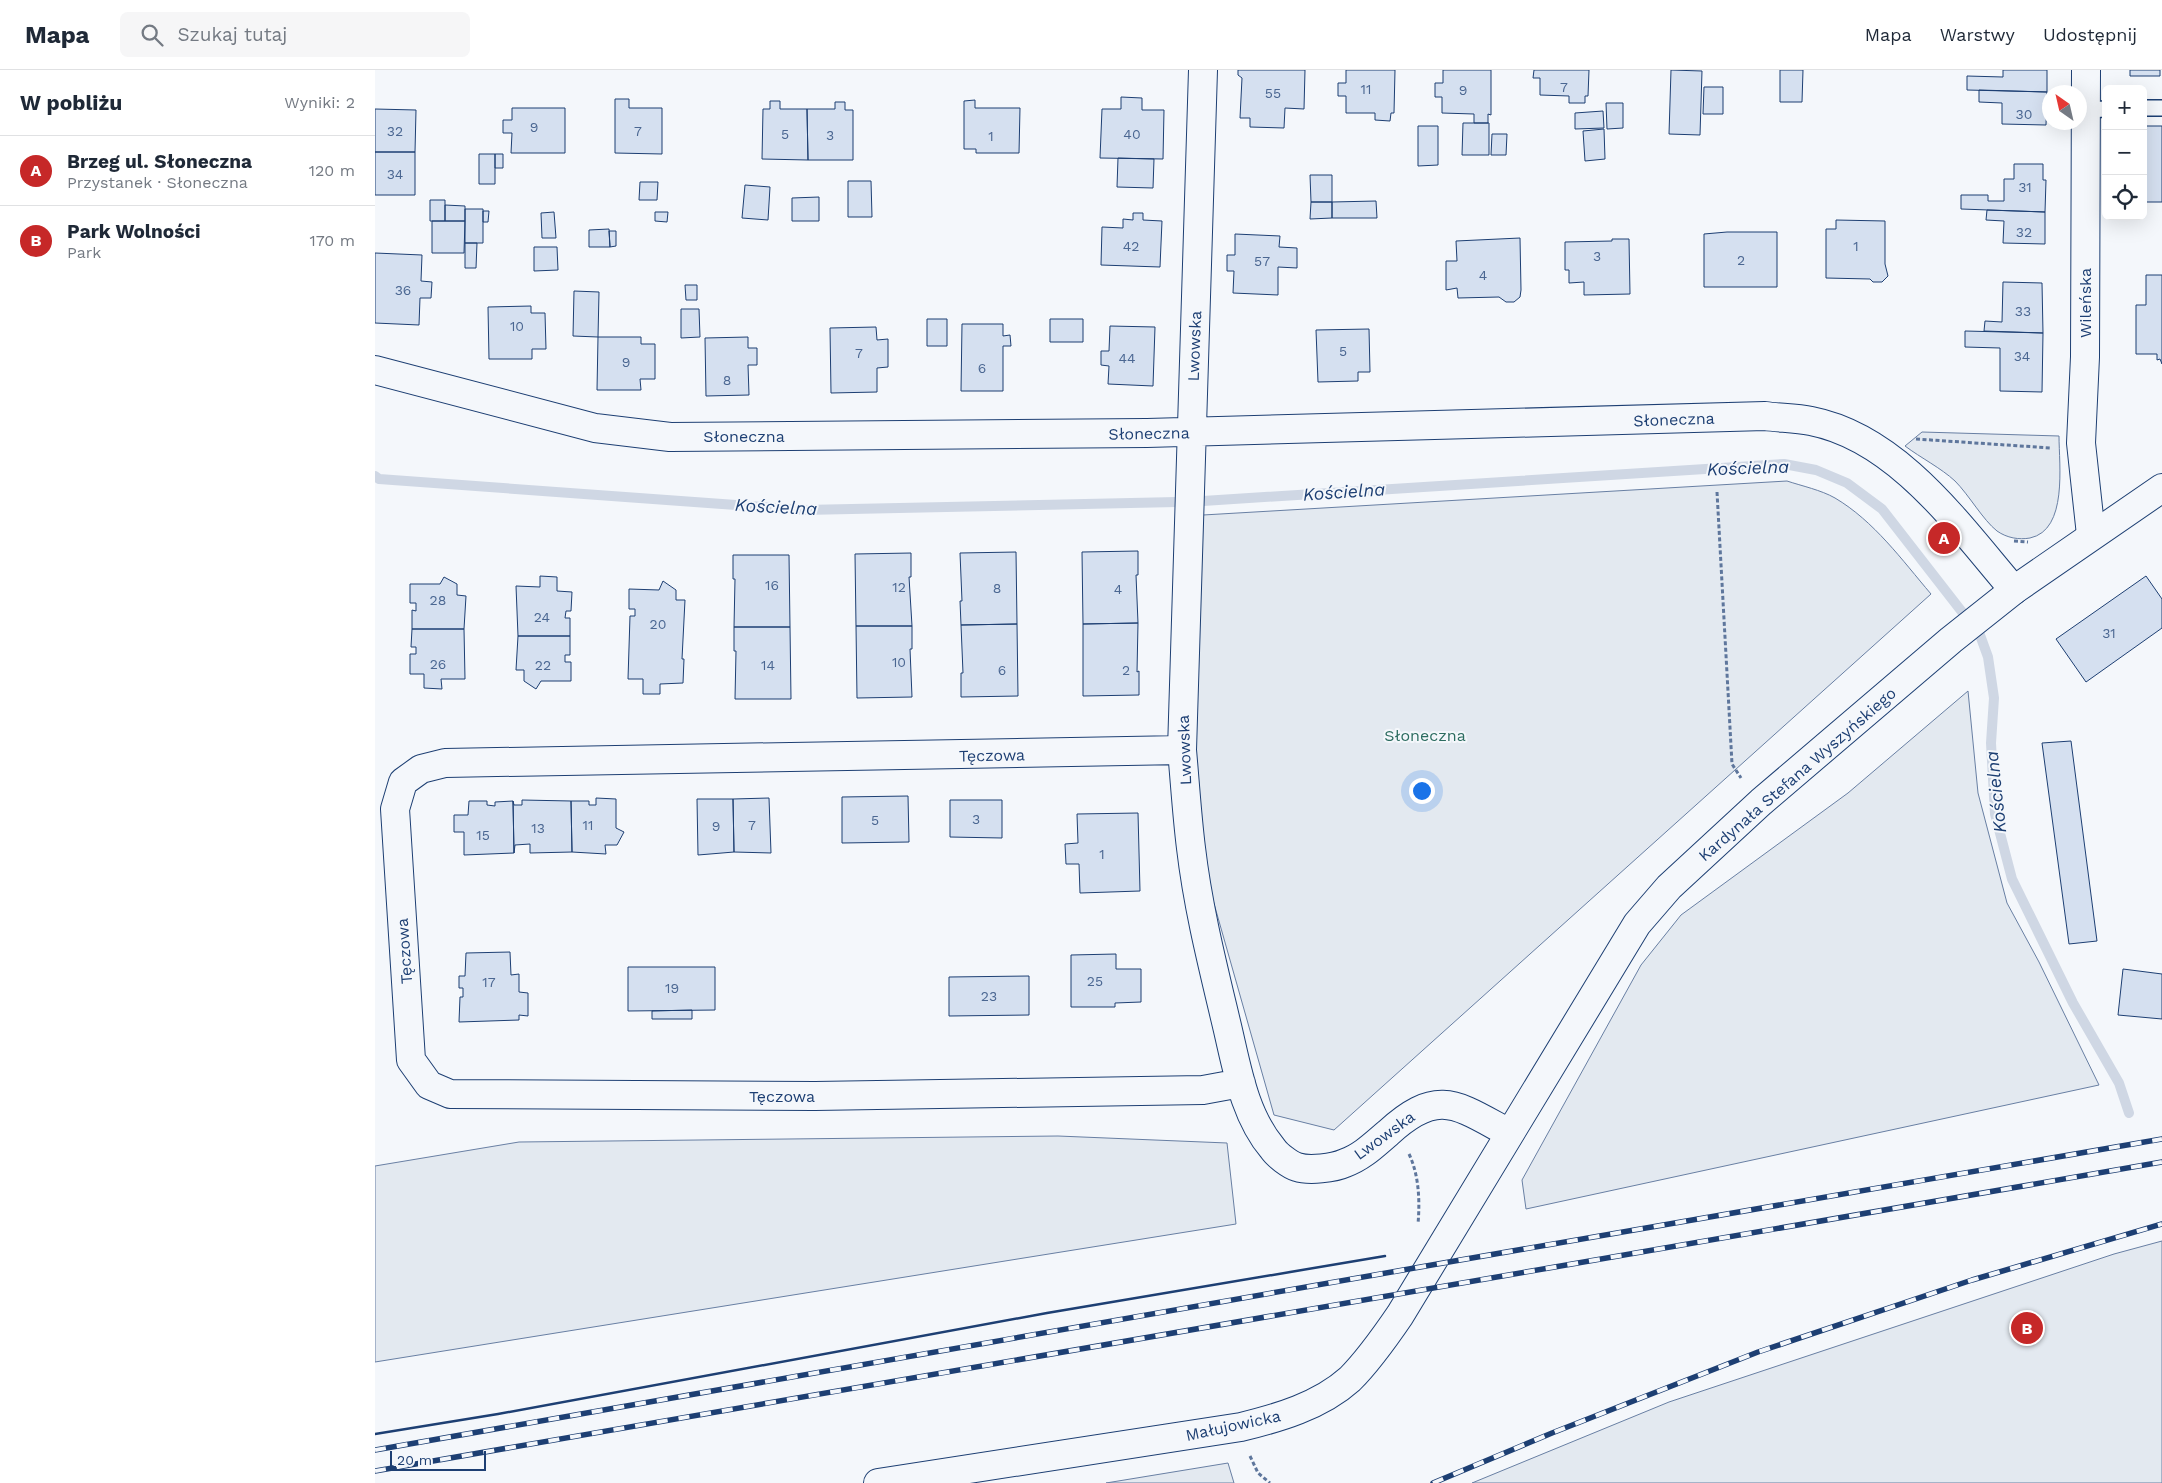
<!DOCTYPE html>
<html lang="pl">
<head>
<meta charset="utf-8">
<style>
  :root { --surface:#fff; --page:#f6f6f7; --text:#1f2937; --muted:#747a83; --line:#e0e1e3; --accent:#c62828 }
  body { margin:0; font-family:"Work Sans",sans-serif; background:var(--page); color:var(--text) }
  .controls { position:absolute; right:15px; top:15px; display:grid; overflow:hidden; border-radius:8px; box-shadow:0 5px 20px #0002 }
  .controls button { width:45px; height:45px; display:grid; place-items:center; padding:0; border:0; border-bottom:1px solid var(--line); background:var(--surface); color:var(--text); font:25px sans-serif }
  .compass { position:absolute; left:1667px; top:15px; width:45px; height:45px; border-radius:50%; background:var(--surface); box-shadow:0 5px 20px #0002; rotate:326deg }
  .scale { position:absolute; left:15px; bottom:12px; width:96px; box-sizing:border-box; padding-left:5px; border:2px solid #1d3f73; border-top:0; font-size:14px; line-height:18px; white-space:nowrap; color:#1d3f73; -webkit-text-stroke:4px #f4f7fb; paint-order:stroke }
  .you { position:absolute; left:1046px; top:720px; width:18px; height:18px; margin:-12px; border:4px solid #fff; border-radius:50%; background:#1a73e8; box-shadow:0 0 0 8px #1a73e833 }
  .badge { display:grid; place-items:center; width:32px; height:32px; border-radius:50%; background:var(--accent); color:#fff; font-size:16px; font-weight:700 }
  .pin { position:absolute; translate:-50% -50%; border:2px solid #fff; box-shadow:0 1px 5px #0006 }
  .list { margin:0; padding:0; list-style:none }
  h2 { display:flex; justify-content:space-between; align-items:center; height:65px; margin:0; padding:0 20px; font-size:21px }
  h2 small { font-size:16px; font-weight:400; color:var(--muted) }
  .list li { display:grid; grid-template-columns:32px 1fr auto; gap:15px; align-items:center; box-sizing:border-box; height:70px; padding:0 20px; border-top:1px solid var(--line) }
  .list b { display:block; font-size:19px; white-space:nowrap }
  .list p { margin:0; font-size:16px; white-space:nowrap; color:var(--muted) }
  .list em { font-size:16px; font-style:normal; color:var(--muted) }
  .icon { flex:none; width:28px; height:28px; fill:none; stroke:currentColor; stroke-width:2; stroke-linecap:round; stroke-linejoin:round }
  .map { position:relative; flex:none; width:1787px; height:1413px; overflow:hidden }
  header { display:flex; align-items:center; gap:30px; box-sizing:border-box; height:70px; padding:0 25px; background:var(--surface); border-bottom:1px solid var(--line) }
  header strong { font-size:24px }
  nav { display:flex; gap:28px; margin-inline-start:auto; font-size:18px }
  .search { width:350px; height:45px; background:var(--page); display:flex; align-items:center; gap:12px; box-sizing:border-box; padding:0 18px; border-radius:8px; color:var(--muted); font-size:19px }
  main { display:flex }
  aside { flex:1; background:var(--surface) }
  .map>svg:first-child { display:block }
  .green { fill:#e3e9f0; stroke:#687fa3 }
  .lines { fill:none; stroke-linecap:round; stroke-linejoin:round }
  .stream { stroke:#cfd7e4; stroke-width:10 }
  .building { fill:#d5e0f0; stroke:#1d3f73 }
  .lane-casing { stroke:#1d3f73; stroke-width:18 }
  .street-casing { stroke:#1d3f73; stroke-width:30 }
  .secondary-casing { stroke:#1d3f73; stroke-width:30 }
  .path { stroke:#5e769c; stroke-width:3; stroke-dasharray:4 2.5; stroke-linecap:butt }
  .lane { stroke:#f4f7fb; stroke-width:15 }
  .street { stroke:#f4f7fb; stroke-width:28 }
  .secondary { stroke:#f4f7fb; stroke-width:28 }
  .rail-casing { stroke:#1d3f73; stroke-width:5.5 }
  .rail { stroke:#f4f7fb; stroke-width:4; stroke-dasharray:11; stroke-linecap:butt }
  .wall { stroke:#1d3f73; stroke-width:2.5 }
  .labels { text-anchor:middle; stroke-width:4; stroke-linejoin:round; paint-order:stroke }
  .number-label { font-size:14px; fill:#4b6792 }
  .street-label { font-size:16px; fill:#1d3f73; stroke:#f4f7fb }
  .park-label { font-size:16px; fill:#2c6c60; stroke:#f4f7fb }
  .water-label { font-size:18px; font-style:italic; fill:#1d3f73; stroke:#f4f7fb }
</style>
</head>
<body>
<header>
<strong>Mapa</strong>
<div class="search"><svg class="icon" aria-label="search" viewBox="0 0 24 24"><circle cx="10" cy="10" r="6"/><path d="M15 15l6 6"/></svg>Szukaj tutaj</div>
<nav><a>Mapa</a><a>Warstwy</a><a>Udostępnij</a></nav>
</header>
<main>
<aside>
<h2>W pobliżu<small>Wyniki: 2</small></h2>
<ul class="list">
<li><span class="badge">A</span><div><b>Brzeg ul. Słoneczna</b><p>Przystanek · Słoneczna</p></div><em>120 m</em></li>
<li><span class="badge">B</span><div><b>Park Wolności</b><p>Park</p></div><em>170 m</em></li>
</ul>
</aside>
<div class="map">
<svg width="1787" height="1413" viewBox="0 0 1787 1413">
  <rect width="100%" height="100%" fill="#f4f7fb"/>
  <path class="green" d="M 1547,362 L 1684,366 C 1684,395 1693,460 1655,468 C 1644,470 1632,468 1622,461 C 1608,450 1594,425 1580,411 C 1566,398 1546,388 1530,376 Z
    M 1412,411 C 1427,416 1446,420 1460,428 C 1499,451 1527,490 1556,524 L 959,1060 L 899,1045 L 834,816 L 817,686 L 821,535 L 828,445 Z
    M 1593,621 L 1603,723 L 1632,833 L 1664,892 L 1724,1015 L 1151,1139 L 1147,1110 L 1266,895 L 1306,845 L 1473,723 Z
    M 683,1066 L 852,1073 L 861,1154 L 0,1292 L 0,1096 L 144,1072 Z
    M 1787,1171 L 1787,1413 L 1097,1413 L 1294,1332 L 1739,1184 Z
    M 853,1393 L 859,1413 L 731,1413 Z"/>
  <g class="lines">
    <path class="stream" d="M 0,406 L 4,409 L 429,440 L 802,432
      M 828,431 L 1409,394 L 1441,400 L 1472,413 L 1507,439 L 1605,565 L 1613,587 L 1619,628 L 1616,673 L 1620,744 L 1637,809 L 1698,933 L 1744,1013 L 1754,1043"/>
  </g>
  <path class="building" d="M 863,0 L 930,0 L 929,39 L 910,38 L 909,58 L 875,57 L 875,48 L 865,48 L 867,8 L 863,5 Z
    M 971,0 L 1020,0 L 1019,43 L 1016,43 L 1015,51 L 1000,50 L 1000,43 L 971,43 L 971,26 L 963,26 L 963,13 L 971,13 Z
    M 1068,0 L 1116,0 L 1116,45 L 1113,44 L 1113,53 L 1099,53 L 1099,44 L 1067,43 L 1067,27 L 1060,27 L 1060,13 L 1068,13 Z
    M 1159,0 L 1214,0 L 1213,26 L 1210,26 L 1210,33 L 1194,33 L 1194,26 L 1165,25 L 1165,8 L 1158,8 Z
    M 1296,0 L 1327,1 L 1325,65 L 1294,64 Z
    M 1405,0 L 1428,0 L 1427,32 L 1405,32 Z
    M 1628,0 L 1672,0 L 1672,22 L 1592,20 L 1592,6 L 1628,7 Z
    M 1755,0 L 1785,0 L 1785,6 L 1755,6 Z
    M 1329,17 L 1348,17 L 1348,44 L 1328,44 Z
    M 1604,20 L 1672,22 L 1671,55 L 1627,54 L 1627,33 L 1604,32 Z
    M 746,27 L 767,28 L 767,40 L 789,40 L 788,89 L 725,88 L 727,39 L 746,39 Z
    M 240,29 L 254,29 L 254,38 L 287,38 L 287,84 L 240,83 Z
    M 600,30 L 600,38 L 645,38 L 644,83 L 601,83 L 601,79 L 589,79 L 589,31 Z
    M 395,31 L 405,31 L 405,39 L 432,39 L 433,90 L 387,89 L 388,39 L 395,39 Z
    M 460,32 L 470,32 L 470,40 L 478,40 L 478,90 L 433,90 L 432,39 L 460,39 Z
    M 1231,33 L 1248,33 L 1248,58 L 1232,59 Z
    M 137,38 L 190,38 L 190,83 L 136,83 L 137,63 L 128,63 L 128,50 L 137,50 Z
    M 0,39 L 41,40 L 40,82 L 0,82 Z
    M 1228,41 L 1229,58 L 1200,59 L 1200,43 Z
    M 1088,53 L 1114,53 L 1114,85 L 1087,85 Z
    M 1043,56 L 1063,56 L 1063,95 L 1043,96 Z
    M 1768,56 L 1787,56 L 1787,132 L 1768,132 Z
    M 1229,59 L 1230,89 L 1210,91 L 1208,61 Z
    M 1117,64 L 1132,64 L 1131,85 L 1116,85 Z
    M 0,82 L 40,82 L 40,125 L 0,125 Z
    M 104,84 L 120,84 L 120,114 L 104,114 Z
    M 120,84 L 128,84 L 128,98 L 120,98 Z
    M 743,88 L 779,89 L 778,118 L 742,117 Z
    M 1639,94 L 1668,94 L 1668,110 L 1671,110 L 1670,142 L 1586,139 L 1586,125 L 1613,125 L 1613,131 L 1629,131 L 1629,109 L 1639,109 Z
    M 935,105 L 957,105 L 957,132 L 936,132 Z
    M 473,111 L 496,111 L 497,147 L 473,147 Z
    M 265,112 L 283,112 L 282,130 L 264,130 Z
    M 370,115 L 395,117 L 393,150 L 367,148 Z
    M 444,127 L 444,151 L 417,151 L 417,128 Z
    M 55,130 L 70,130 L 70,151 L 55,151 Z
    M 1001,131 L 1002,148 L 957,148 L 957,132 Z
    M 936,132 L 957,132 L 957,148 L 935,149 Z
    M 70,135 L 90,136 L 90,151 L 70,151 Z
    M 90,139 L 108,139 L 108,173 L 90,173 Z
    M 1612,140 L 1670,142 L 1670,174 L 1628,173 L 1629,151 L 1611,150 Z
    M 108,141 L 114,141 L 113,152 L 108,152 Z
    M 179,142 L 181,168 L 167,168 L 166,143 Z
    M 280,142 L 293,142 L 292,152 L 280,151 Z
    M 758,143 L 768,143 L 768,150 L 787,151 L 785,197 L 726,195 L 727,157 L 748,158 L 748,149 L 758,150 Z
    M 1461,150 L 1510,151 L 1510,194 L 1513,206 L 1507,212 L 1498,212 L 1495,209 L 1451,208 L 1451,159 L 1461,159 Z
    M 57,151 L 90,151 L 89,183 L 57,183 Z
    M 234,159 L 235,177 L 214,177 L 214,160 Z
    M 234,161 L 241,161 L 241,176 L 235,177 Z
    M 1352,162 L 1402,162 L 1402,217 L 1329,217 L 1329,164 Z
    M 860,164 L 905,166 L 904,177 L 922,178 L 922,198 L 903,197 L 903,225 L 858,223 L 859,201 L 852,201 L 852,185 L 860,185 Z
    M 1145,168 L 1146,220 L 1145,227 L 1139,232 L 1131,232 L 1124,227 L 1083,228 L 1082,218 L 1071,220 L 1071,191 L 1082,191 L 1081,171 Z
    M 1237,169 L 1254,169 L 1255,224 L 1209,225 L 1209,212 L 1194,213 L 1194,200 L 1190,200 L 1190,172 L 1237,171 Z
    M 90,173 L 102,173 L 101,198 L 90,198 Z
    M 159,177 L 182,177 L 183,200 L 159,201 Z
    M 0,183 L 47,185 L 46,211 L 57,212 L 56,228 L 45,228 L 44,255 L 0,253 Z
    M 1771,205 L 1787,205 L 1787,294 L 1785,289 L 1782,290 L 1782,284 L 1761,284 L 1761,235 L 1771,235 Z
    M 1628,212 L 1667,213 L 1668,263 L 1609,261 L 1610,251 L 1627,252 Z
    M 310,215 L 322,215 L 322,230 L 311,230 Z
    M 199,221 L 224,222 L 223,267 L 198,266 Z
    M 156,236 L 156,243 L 170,243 L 171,279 L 157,279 L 157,289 L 114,289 L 113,237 Z
    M 306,239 L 324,239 L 325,267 L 306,268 Z
    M 552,249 L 572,249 L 572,276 L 552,276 Z
    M 675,249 L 708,249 L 708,272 L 675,272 Z
    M 587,254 L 628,254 L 628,266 L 635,265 L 636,276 L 628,276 L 628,321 L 586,321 Z
    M 735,256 L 780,257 L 778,316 L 733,314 L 734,296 L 726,295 L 726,281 L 734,281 Z
    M 501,257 L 502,270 L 513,269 L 513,297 L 502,298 L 502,322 L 456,323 L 455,258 Z
    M 994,259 L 995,302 L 983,302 L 983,311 L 943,312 L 941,260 Z
    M 1590,261 L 1668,263 L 1667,322 L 1625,321 L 1625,278 L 1590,277 Z
    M 223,267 L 266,267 L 266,274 L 280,274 L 280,309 L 265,309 L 266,320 L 222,320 Z
    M 373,267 L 373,278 L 382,278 L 382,295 L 373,295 L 374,325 L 331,326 L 330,268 Z
    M 763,481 L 763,505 L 761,505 L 763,553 L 708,554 L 707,482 Z
    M 641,482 L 642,554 L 586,555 L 585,531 L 587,531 L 585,483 Z
    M 536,483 L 536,507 L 534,507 L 537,556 L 481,556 L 480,484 Z
    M 358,485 L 414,485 L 415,557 L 359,557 L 360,509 L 358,509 Z
    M 165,506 L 182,507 L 182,521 L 197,522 L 196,541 L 191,541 L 190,548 L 195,548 L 195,566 L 143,566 L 141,516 L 165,517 Z
    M 1771,506 L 1787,529 L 1787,558 L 1711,612 L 1681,569 Z
    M 69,507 L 82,514 L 82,525 L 91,526 L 89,559 L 37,559 L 37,540 L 41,541 L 41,533 L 35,533 L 35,514 L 65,514 Z
    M 288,511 L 301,520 L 301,530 L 310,530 L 307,589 L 309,589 L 308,613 L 285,614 L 285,624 L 268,624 L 268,609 L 253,609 L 255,546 L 260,546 L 260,539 L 254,539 L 254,519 L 284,520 Z
    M 763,553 L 762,602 L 764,601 L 764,625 L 708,626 L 708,554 Z
    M 642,554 L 643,626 L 586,627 L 586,603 L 588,603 L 586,555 Z
    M 481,556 L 537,556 L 537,579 L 535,579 L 537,627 L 482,628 Z
    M 359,557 L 415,557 L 416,629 L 360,629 L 361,581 L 359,581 Z
    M 37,559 L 89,559 L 90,609 L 66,609 L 67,619 L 49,618 L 49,604 L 35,604 L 35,584 L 41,584 L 41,577 L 36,577 Z
    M 143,566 L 195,566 L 195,585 L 190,585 L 190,592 L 196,592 L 196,611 L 166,611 L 161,619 L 149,611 L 149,600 L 141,600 Z
    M 1696,671 L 1722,871 L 1694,874 L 1667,673 Z
    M 533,726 L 534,772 L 467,773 L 467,727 Z
    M 221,728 L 241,729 L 241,758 L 249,762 L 242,775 L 230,775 L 231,784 L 197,782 L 196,731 L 214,731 L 214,735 L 221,735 Z
    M 394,728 L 396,783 L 359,782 L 358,729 Z
    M 322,729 L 358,729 L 359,782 L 323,785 Z
    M 147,730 L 196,731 L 197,782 L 155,783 L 155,774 L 140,775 L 139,783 L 138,731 L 139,735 L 147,735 Z
    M 575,730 L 627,730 L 627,768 L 575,767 Z
    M 94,731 L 112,731 L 112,735 L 120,736 L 120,732 L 138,731 L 139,783 L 89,785 L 89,762 L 79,762 L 79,745 L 93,745 Z
    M 763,743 L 765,821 L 705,823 L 704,794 L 691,794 L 690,774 L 703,773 L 702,744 Z
    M 135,882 L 136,905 L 144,904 L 144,922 L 153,923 L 153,946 L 144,945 L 144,950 L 84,952 L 85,927 L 88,927 L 88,918 L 84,918 L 84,906 L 90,906 L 91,883 Z
    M 741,884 L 741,899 L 766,899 L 766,932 L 740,933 L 740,937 L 696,937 L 696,885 Z
    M 253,897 L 340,897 L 340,940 L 253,941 Z
    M 1748,899 L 1787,904 L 1787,949 L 1743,945 Z
    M 654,906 L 654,945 L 574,946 L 574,907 Z
    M 317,940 L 317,949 L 277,949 L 277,941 Z"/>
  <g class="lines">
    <defs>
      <path id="lane" d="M 1768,38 L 1787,38
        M 1710,40 L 1731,39"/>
      <path id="street" d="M 828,0 L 807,680 C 810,713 812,746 816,778 C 823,838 838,897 852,956 C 862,998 869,1045 898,1079 C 902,1085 915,1095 922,1097 C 934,1101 959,1098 970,1093 C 987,1087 1000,1074 1013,1063 C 1063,1017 1082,1035 1134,1063
        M 1711,0 L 1710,287 L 1706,373 L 1716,465
        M 0,300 L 220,358 L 295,367 L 772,363 L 1390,346 C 1405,348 1421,348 1436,351 C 1523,368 1584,456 1639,520
        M 807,680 L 70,693 L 46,699 L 28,712 L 20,739 L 36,990 L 54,1015 L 75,1024 L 440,1026 L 828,1020 L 866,1013"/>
      <path id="secondary" d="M 503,1413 L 866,1357 C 903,1348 945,1336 975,1309 C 994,1290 1010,1267 1025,1245 L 1262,854 L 1294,817 L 1386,732 L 1576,570 L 1639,520 L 1787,418"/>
    </defs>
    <use href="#lane" class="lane-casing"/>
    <use href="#street" class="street-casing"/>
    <use href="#secondary" class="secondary-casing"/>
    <path class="path" d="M 1541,369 L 1676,378
      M 1342,422 L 1357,694 L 1366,708
      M 1639,471 L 1653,472
      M 1034,1084 C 1044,1105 1045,1131 1043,1154
      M 875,1386 L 883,1403 L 895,1413"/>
    <use href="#lane" class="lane"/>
    <use href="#street" class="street"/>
    <use href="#secondary" class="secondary"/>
    <defs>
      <path id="rail" d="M 0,1380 L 1091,1189 L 1787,1069
        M 0,1401 L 1787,1092
        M 1058,1413 L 1177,1363 L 1383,1282 L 1597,1210 L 1787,1154"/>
    </defs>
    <use href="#rail" class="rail-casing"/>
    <use href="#rail" class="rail"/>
    <path class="wall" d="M 0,1364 L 123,1344 L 672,1243 L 1010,1186"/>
  </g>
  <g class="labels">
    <g class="number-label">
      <text x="1189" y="22">7</text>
      <text x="991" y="24">11</text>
      <text x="1088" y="25">9</text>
      <text x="898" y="28">55</text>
      <text x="1649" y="49">30</text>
      <text x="159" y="62">9</text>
      <text x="20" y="66">32</text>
      <text x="263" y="66">7</text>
      <text x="410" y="69">5</text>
      <text x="757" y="69">40</text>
      <text x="455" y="70">3</text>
      <text x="616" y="71">1</text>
      <text x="20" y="109">34</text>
      <text x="1650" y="122">31</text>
      <text x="1649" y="167">32</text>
      <text x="756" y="181">42</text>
      <text x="1481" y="181">1</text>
      <text x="1222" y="191">3</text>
      <text x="1366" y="195">2</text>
      <text x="887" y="196">57</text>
      <text x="1108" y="210">4</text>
      <text x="28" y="225">36</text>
      <text x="1648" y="246">33</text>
      <text x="142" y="261">10</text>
      <text x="968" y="286">5</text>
      <text x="484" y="288">7</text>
      <text x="1647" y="291">34</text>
      <text x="752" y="293">44</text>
      <text x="251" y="297">9</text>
      <text x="607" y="303">6</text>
      <text x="352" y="315">8</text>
      <text x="397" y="520">16</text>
      <text x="524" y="522">12</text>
      <text x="622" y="523">8</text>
      <text x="743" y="524">4</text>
      <text x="63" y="535">28</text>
      <text x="167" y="552">24</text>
      <text x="283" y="559">20</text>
      <text x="1734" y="568">31</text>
      <text x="524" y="597">10</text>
      <text x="63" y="599">26</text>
      <text x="168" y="600">22</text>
      <text x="393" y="600">14</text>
      <text x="627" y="605">6</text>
      <text x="751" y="605">2</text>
      <text x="601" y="754">3</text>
      <text x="500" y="755">5</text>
      <text x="213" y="760">11</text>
      <text x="377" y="760">7</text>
      <text x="341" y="761">9</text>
      <text x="163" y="763">13</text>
      <text x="108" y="770">15</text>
      <text x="727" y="789">1</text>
      <text x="720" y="916">25</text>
      <text x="114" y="917">17</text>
      <text x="297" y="923">19</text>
      <text x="614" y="931">23</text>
    </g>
    <g class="street-label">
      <text transform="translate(1710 233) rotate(-90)" y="6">Wileńska</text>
      <text transform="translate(819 276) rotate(-88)" y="6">Lwowska</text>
      <text transform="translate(1299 349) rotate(-2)" y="6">Słoneczna</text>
      <text transform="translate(774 363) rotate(-1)" y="6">Słoneczna</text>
      <text x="369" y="372">Słoneczna</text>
      <text transform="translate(809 680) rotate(-92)" y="6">Lwowska</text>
      <text transform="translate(617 685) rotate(-1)" y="6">Tęczowa</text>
      <text transform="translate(1422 704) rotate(-41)" y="6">Kardynała Stefana Wyszyńskiego</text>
      <text transform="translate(29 881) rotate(-94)" y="6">Tęczowa</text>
      <text x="407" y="1032">Tęczowa</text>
      <text transform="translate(1009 1065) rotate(-36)" y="6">Lwowska</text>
      <text transform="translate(858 1355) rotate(-12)" y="6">Małujowicka</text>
    </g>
    <g class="park-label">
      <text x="1050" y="671">Słoneczna</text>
    </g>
    <g class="water-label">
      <text transform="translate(1373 398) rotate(-2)" y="6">Kościelna</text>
      <text transform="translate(969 422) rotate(-4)" y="6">Kościelna</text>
      <text transform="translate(401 437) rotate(3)" y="6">Kościelna</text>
      <text transform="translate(1621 722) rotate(-96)" y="6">Kościelna</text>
    </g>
  </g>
</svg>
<div class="controls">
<button>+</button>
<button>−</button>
<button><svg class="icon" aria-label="locate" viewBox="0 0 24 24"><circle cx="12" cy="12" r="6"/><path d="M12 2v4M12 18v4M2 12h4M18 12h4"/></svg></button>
</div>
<svg class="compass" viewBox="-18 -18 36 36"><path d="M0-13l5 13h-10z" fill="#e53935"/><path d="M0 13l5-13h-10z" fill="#747a83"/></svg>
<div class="scale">20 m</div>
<div class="you"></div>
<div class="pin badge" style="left:1569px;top:468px">A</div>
<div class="pin badge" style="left:1652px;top:1258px">B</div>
</div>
</main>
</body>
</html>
